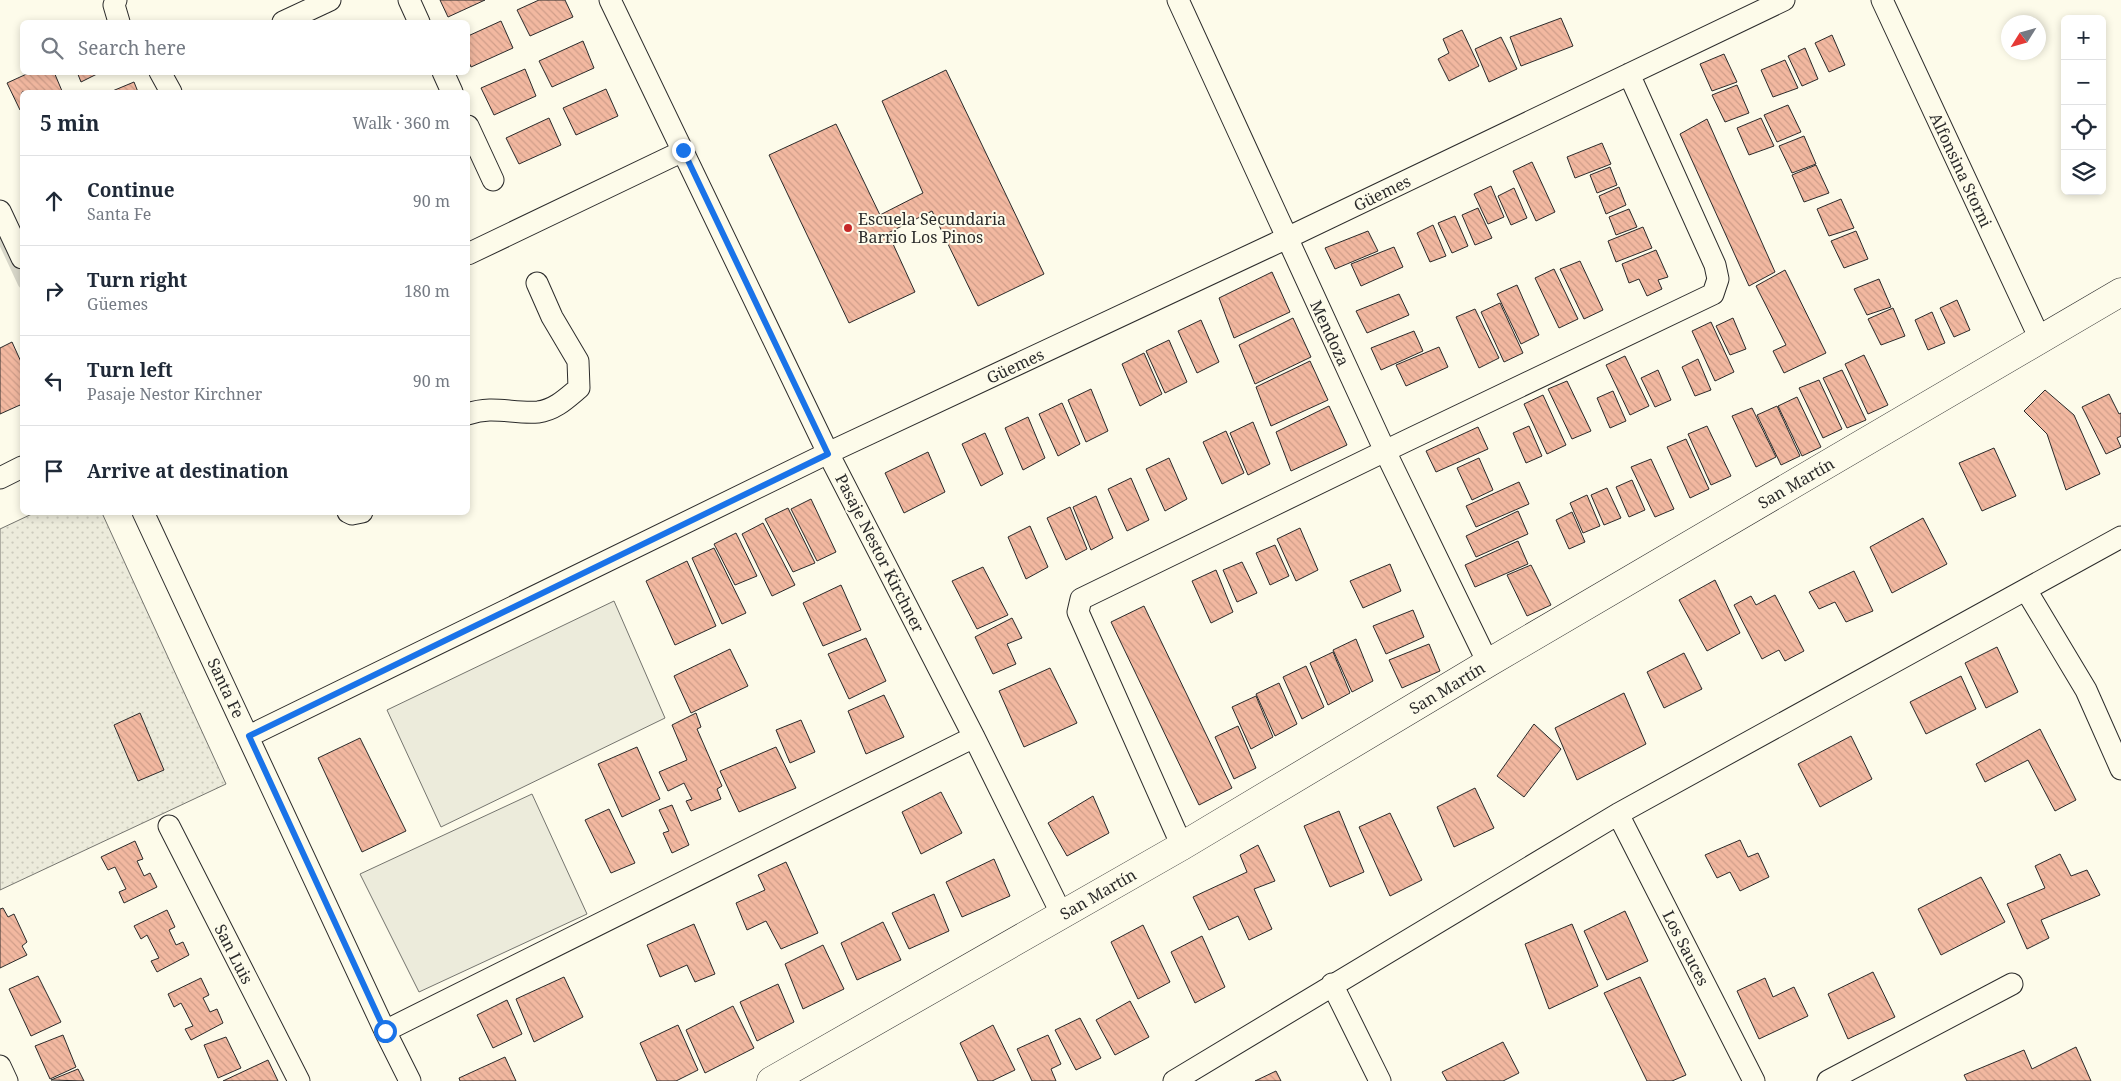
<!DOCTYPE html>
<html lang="en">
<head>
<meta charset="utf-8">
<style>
  :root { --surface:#fff; --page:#f6f6f7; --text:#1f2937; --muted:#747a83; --line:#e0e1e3 }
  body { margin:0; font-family:"Noto Serif",serif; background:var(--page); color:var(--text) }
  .controls { position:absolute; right:15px; top:15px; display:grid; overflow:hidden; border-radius:8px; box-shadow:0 2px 8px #0003 }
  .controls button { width:45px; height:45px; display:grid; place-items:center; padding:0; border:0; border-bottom:1px solid var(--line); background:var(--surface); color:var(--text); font:25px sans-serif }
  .compass { position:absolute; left:2001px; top:15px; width:45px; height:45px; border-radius:50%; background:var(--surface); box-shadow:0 2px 8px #0003; rotate:233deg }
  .stop { position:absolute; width:15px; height:15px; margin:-11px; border:4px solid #1a73e8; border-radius:50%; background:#fff }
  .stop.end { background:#1a73e8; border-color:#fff; box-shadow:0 1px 5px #0008 }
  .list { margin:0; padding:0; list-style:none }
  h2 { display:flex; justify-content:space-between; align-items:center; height:65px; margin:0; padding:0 20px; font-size:21px }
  h2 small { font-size:16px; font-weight:400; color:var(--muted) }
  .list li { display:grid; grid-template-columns:32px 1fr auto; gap:15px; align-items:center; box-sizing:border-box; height:90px; padding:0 20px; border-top:1px solid var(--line) }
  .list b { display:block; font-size:19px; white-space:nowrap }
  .list p { margin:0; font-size:16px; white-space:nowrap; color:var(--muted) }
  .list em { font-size:16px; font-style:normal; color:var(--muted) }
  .icon { flex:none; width:28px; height:28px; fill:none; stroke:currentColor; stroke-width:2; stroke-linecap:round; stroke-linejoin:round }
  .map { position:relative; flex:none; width:2121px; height:1081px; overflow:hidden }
  .search { position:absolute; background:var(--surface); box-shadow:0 2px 8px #0003; left:20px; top:20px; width:450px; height:55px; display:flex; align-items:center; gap:12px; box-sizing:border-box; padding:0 18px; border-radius:8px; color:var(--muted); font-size:19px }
  .panel { position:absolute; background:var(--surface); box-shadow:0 2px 8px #0003; left:20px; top:90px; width:450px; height:425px; border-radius:8px }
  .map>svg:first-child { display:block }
  .grass { fill:url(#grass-dots); stroke:#74746e }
  .pitch { fill:#ecebdb; stroke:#74746e }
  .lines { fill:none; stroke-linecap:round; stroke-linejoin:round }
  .stream { stroke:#d8d7c9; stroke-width:8 }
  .building { fill:url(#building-back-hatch); stroke:#2b2b2b }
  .street-casing { stroke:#2b2b2b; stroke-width:23 }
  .secondary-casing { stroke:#2b2b2b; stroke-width:29 }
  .street { stroke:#fdfbea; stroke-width:21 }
  .secondary { stroke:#fdfbea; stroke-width:28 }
  .route { stroke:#1a73e8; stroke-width:6 }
  .poi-dot { fill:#c62828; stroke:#fdfbea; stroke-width:2 }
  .labels { text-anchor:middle; stroke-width:4; stroke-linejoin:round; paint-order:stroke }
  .street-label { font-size:16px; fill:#2b2b2b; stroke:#fdfbea }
  .poi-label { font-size:16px; fill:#2b2b2b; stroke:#fdfbea; text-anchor:start }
</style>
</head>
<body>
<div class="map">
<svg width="2121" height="1081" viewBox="0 0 2121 1081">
  <defs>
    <pattern id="grass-dots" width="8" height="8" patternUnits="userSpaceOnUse" patternTransform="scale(1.25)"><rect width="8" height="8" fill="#ecebdb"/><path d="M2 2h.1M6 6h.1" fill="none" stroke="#cbcabc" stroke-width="1.8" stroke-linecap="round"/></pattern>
    <pattern id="building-back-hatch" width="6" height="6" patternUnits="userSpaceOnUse" patternTransform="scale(1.25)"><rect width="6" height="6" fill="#f2b8a0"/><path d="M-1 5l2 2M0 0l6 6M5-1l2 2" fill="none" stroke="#d09e8a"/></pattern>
  </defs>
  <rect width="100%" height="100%" fill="#fdfbea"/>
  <path class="grass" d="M 34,513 L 102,513 L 226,784 L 0,890 L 0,529 Z"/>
  <path class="pitch" d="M 614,601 L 665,718 L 441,827 L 387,710 Z
    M 532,794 L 587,914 L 419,992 L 360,874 Z"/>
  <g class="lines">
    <path class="stream" d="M 0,237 L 22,284"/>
  </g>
  <path class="building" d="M 440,0 L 485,0 L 448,17 Z
    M 539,0 L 565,0 L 573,17 L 530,36 L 517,10 Z
    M 1561,18 L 1573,46 L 1521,66 L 1510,37 Z
    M 501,21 L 513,48 L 471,67 L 468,60 L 468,36 Z
    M 1462,30 L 1479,66 L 1449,81 L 1438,59 L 1449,53 L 1443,39 Z
    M 1832,35 L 1845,65 L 1829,72 L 1815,43 Z
    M 1501,37 L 1517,69 L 1489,82 L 1475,49 Z
    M 583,41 L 594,68 L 552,87 L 539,61 Z
    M 1805,48 L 1818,79 L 1802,86 L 1788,56 Z
    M 1724,54 L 1737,82 L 1712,91 L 1700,64 Z
    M 1785,60 L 1798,88 L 1773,97 L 1761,70 Z
    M 525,69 L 536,96 L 494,115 L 481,88 Z
    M 946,70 L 1044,274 L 978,306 L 932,211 L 888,233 L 915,292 L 849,323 L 769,155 L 836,124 L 880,215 L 923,193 L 882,101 Z
    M 31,72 L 54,72 L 62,91 L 58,92 L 22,92 L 22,108 L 20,110 L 7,83 Z
    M 77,72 L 101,72 L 81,82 Z
    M 134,82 L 138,92 L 110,92 Z
    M 1737,85 L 1749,113 L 1725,122 L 1712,95 Z
    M 606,89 L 618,116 L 576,135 L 563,108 Z
    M 1788,105 L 1801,132 L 1777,142 L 1764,115 Z
    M 549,118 L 561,145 L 519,164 L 506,138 Z
    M 1761,118 L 1774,146 L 1749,155 L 1737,128 Z
    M 1707,119 L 1775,272 L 1749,286 L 1680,134 Z
    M 1804,136 L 1816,164 L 1792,173 L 1779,146 Z
    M 1602,143 L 1611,164 L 1575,178 L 1567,157 Z
    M 1532,162 L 1555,212 L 1536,221 L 1513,171 Z
    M 1816,165 L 1829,193 L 1804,202 L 1792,175 Z
    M 1610,167 L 1617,185 L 1597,193 L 1590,175 Z
    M 1491,186 L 1504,217 L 1488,224 L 1474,194 Z
    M 1619,187 L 1626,205 L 1606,214 L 1599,196 Z
    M 1514,188 L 1527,218 L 1511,225 L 1498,196 Z
    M 1841,199 L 1854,228 L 1829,236 L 1817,209 Z
    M 1478,208 L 1492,238 L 1475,245 L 1462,215 Z
    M 1629,209 L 1637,227 L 1616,235 L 1609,217 Z
    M 1455,216 L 1468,246 L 1452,253 L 1438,223 Z
    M 1433,225 L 1446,256 L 1430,262 L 1417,233 Z
    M 1643,227 L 1652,248 L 1616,262 L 1608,241 Z
    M 1368,231 L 1378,251 L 1335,269 L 1325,248 Z
    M 1856,231 L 1868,259 L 1844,268 L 1831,241 Z
    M 1394,247 L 1403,267 L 1361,286 L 1351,264 Z
    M 1656,250 L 1668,277 L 1658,280 L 1662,289 L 1647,296 L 1639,279 L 1629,283 L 1622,264 Z
    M 1580,261 L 1603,310 L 1584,319 L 1560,269 Z
    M 1554,269 L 1578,319 L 1559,328 L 1535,278 Z
    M 1785,270 L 1826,353 L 1784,373 L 1773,351 L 1786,345 L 1756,286 Z
    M 1272,272 L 1290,312 L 1234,338 L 1219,298 Z
    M 1879,279 L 1891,307 L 1867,315 L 1854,289 Z
    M 1517,285 L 1539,335 L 1521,344 L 1497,294 Z
    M 1399,294 L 1409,315 L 1367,333 L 1356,311 Z
    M 1957,300 L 1970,330 L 1954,337 L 1940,308 Z
    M 1500,303 L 1523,353 L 1504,362 L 1481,312 Z
    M 1893,308 L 1905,336 L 1881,345 L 1868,319 Z
    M 1475,309 L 1499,358 L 1479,368 L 1456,317 Z
    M 1932,312 L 1945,343 L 1928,350 L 1915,320 Z
    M 1293,318 L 1311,357 L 1255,384 L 1239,345 Z
    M 1733,318 L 1746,349 L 1730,355 L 1716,326 Z
    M 1201,320 L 1219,362 L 1197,373 L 1178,331 Z
    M 1711,322 L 1734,372 L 1715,381 L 1692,331 Z
    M 1414,331 L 1423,351 L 1381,370 L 1371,348 Z
    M 1169,340 L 1187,382 L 1165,393 L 1146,351 Z
    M 12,342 L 22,364 L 22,411 L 20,405 L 0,414 L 0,348 Z
    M 1439,347 L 1448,367 L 1406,386 L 1396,365 Z
    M 1144,353 L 1162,394 L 1140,406 L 1122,364 Z
    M 1864,355 L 1888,405 L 1868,414 L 1845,364 Z
    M 1625,356 L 1649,406 L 1630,415 L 1606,365 Z
    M 1698,359 L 1711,390 L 1695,396 L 1682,367 Z
    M 1310,361 L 1328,400 L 1271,426 L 1256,387 Z
    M 1658,370 L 1671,400 L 1655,407 L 1641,378 Z
    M 1842,370 L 1866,420 L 1847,428 L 1823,378 Z
    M 1819,380 L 1842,429 L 1823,438 L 1799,388 Z
    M 1567,381 L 1591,431 L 1572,439 L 1548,389 Z
    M 1091,389 L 1108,431 L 1086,442 L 1068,400 Z
    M 2045,390 L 2074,415 L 2100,474 L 2066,490 L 2047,434 L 2024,411 Z
    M 1613,391 L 1626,421 L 1610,428 L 1597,398 Z
    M 2109,394 L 2119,414 L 2121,413 L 2121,436 L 2117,438 L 2121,447 L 2106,454 L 2082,407 Z
    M 1543,395 L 1566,445 L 1547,454 L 1524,404 Z
    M 1797,397 L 1821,447 L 1802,456 L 1778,406 Z
    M 1062,403 L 1080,444 L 1058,456 L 1039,414 Z
    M 1329,406 L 1347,445 L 1291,471 L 1276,432 Z
    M 1777,406 L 1800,456 L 1781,465 L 1757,415 Z
    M 1752,408 L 1776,457 L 1756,467 L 1732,416 Z
    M 1028,417 L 1045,458 L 1023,470 L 1005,428 Z
    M 1253,422 L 1270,464 L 1248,475 L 1230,433 Z
    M 1529,426 L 1542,456 L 1526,463 L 1513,433 Z
    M 1707,426 L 1731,476 L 1711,485 L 1688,434 Z
    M 1478,427 L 1488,449 L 1436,472 L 1426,451 Z
    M 1226,431 L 1244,473 L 1222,484 L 1203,442 Z
    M 985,433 L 1003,474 L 981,486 L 962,444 Z
    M 1686,439 L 1709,489 L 1690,498 L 1667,447 Z
    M 1994,448 L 2016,496 L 1982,511 L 1959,463 Z
    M 928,452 L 945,492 L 904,513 L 885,473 Z
    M 1169,458 L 1187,499 L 1165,511 L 1146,469 Z
    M 1479,458 L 1493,490 L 1472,500 L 1457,468 Z
    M 1651,459 L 1674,509 L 1655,517 L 1631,467 Z
    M 1131,478 L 1149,520 L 1127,531 L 1108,489 Z
    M 1632,480 L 1645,510 L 1629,517 L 1616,487 Z
    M 1519,482 L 1529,504 L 1476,527 L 1466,506 Z
    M 1607,488 L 1621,518 L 1604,525 L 1591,495 Z
    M 1587,495 L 1600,526 L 1583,533 L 1570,503 Z
    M 1096,496 L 1113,538 L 1091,550 L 1073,507 Z
    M 811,499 L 836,552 L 817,561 L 791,509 Z
    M 1070,507 L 1087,549 L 1066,560 L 1047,518 Z
    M 788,508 L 815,563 L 793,572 L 765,519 Z
    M 1518,511 L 1528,534 L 1476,557 L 1466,536 Z
    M 1572,512 L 1585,542 L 1569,549 L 1556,520 Z
    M 1923,518 L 1947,564 L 1892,593 L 1870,547 Z
    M 763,523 L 795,585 L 772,596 L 742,534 Z
    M 1030,526 L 1048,567 L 1026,579 L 1008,537 Z
    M 1300,528 L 1318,570 L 1296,581 L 1277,539 Z
    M 736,533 L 757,576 L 735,585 L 714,544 Z
    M 1518,541 L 1528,564 L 1475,587 L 1465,565 Z
    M 1275,545 L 1289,576 L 1270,585 L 1256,553 Z
    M 714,548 L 746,613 L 722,624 L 692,558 Z
    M 687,561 L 716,626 L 675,645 L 646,581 Z
    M 1242,562 L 1257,593 L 1237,602 L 1223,570 Z
    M 1390,564 L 1401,591 L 1363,608 L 1350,581 Z
    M 1531,565 L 1551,605 L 1527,616 L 1507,575 Z
    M 983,567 L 1008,615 L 977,629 L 952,581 Z
    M 1216,570 L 1233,612 L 1211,623 L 1192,581 Z
    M 1854,571 L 1873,611 L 1846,622 L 1835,602 L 1819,609 L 1809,592 Z
    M 1715,580 L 1740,633 L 1707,651 L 1679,600 Z
    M 841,585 L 861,630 L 823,646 L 803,603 Z
    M 1775,595 L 1804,651 L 1785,661 L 1779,650 L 1762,659 L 1734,605 L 1751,596 L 1756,605 Z
    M 1144,606 L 1232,788 L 1199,805 L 1111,622 Z
    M 1413,610 L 1424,637 L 1386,654 L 1373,626 Z
    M 1012,618 L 1022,638 L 1007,644 L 1016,664 L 993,674 L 975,637 Z
    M 866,638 L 886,681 L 849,699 L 828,654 Z
    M 1356,639 L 1373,681 L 1352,692 L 1333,650 Z
    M 1429,644 L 1440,671 L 1402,688 L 1389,660 Z
    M 1997,647 L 2018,692 L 1986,708 L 1965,663 Z
    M 730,649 L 748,686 L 691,713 L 674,676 Z
    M 1333,652 L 1350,693 L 1328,705 L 1310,663 Z
    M 1684,653 L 1702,689 L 1664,708 L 1647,672 Z
    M 1306,666 L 1324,707 L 1302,719 L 1283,677 Z
    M 1050,668 L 1077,723 L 1024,747 L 999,691 Z
    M 1961,676 L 1976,709 L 1926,734 L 1910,702 Z
    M 1279,683 L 1297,724 L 1275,736 L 1256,694 Z
    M 1624,693 L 1646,744 L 1577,780 L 1555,728 Z
    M 884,695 L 904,737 L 866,754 L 848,711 Z
    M 1256,696 L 1273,737 L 1251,749 L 1232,707 Z
    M 140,713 L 164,770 L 138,781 L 114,725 Z
    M 696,713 L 701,727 L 697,729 L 722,786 L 717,789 L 721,799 L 691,811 L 686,801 L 692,799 L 684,783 L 668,791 L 659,772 L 687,760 L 672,725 Z
    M 801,720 L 815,752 L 790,763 L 776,730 Z
    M 1534,724 L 1561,749 L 1524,797 L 1497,776 Z
    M 1238,726 L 1256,768 L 1234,779 L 1215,737 Z
    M 2040,729 L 2076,800 L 2055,811 L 2028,760 L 1985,782 L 1976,764 Z
    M 1851,736 L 1872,779 L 1820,807 L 1798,764 Z
    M 360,738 L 406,831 L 362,852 L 318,758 Z
    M 637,747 L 660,799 L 622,817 L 598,764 Z
    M 776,747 L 796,788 L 739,812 L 720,771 Z
    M 1475,788 L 1494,828 L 1454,847 L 1437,807 Z
    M 941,792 L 962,833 L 921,854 L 902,812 Z
    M 1093,796 L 1109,833 L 1067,856 L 1048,823 Z
    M 672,805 L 689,845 L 672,853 L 663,833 L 669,831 L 659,810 Z
    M 609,809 L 635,863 L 611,873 L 585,820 Z
    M 1339,811 L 1364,872 L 1330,887 L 1304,826 Z
    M 1390,813 L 1422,880 L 1390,896 L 1359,827 Z
    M 1740,840 L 1748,857 L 1758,853 L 1769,877 L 1740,891 L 1730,872 L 1717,878 L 1705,855 Z
    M 135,841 L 143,859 L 137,861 L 144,876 L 150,873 L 157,887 L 124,903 L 119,892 L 126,889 L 115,867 L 108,870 L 101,857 Z
    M 1258,845 L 1275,881 L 1254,889 L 1272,929 L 1249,940 L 1238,916 L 1209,930 L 1193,897 L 1247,872 L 1240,855 Z
    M 2060,854 L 2071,876 L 2087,870 L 2100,895 L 2041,920 L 2049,938 L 2027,949 L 2007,904 L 2045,888 L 2035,866 Z
    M 994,859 L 1010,896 L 962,917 L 946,882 Z
    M 786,862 L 818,933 L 781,949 L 766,921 L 747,930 L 736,903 L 765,890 L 758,875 Z
    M 1981,877 L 2005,922 L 1941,955 L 1918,909 Z
    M 934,894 L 949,931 L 909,949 L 892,913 Z
    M 3,908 L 8,917 L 14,914 L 27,942 L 22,946 L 27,955 L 0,968 L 0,909 Z
    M 167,910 L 175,927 L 169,930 L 176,945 L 183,942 L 189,955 L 157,972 L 151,961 L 159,958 L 147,935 L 141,939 L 134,926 Z
    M 1625,911 L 1648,961 L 1607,980 L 1584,931 Z
    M 883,922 L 901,960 L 857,980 L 841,943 Z
    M 694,924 L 715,974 L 695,982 L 687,965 L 660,977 L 647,945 Z
    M 1572,924 L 1598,986 L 1549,1009 L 1525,944 Z
    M 1143,925 L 1170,982 L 1138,999 L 1111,942 Z
    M 1202,936 L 1225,987 L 1195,1003 L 1171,952 Z
    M 823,945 L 844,989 L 803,1009 L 785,964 Z
    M 1873,972 L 1895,1017 L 1848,1039 L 1828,994 Z
    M 38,976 L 61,1022 L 31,1036 L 9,989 Z
    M 564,977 L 583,1017 L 534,1042 L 516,999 Z
    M 1640,977 L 1686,1075 L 1672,1081 L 1647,1081 L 1604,993 Z
    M 201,978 L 209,995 L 203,998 L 210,1012 L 217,1009 L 223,1023 L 191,1040 L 185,1029 L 193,1026 L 181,1003 L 174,1007 L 168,994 Z
    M 1765,978 L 1773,997 L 1794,987 L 1808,1016 L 1759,1039 L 1737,991 Z
    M 778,984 L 794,1022 L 757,1041 L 740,1002 Z
    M 507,1000 L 522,1034 L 493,1048 L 477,1015 Z
    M 1130,1001 L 1149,1037 L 1115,1055 L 1096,1020 Z
    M 733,1006 L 754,1048 L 705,1073 L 686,1030 Z
    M 1080,1018 L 1101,1058 L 1076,1070 L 1055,1030 Z
    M 678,1025 L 698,1070 L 676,1081 L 657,1081 L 640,1043 Z
    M 993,1025 L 1015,1070 L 992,1081 L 978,1081 L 960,1043 Z
    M 63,1035 L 76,1067 L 50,1079 L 35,1046 Z
    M 1048,1035 L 1061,1064 L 1051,1069 L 1056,1081 L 1032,1081 L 1017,1049 Z
    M 226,1037 L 241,1068 L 218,1078 L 204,1045 Z
    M 1503,1042 L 1519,1073 L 1503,1081 L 1447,1081 L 1442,1072 Z
    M 2076,1047 L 2091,1081 L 1967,1081 L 1964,1075 L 2024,1050 L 2032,1069 Z
    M 505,1057 L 516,1081 L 460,1081 L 459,1078 Z
    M 268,1060 L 278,1081 L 223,1081 Z
    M 78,1069 L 84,1081 L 51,1080 Z
    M 1276,1071 L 1281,1081 L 1255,1081 Z"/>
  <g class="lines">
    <defs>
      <path id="street" d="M 116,0 L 114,5 L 119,22
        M 409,0 L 419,22
        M 610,0 L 828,453 L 974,737 L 1062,915
        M 1178,0 L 1385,451 L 1488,663
        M 1882,0 L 2040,339
        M 283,22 L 330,0
        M 160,72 L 171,92
        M 443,72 L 452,92
        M 468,126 L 493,180
        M 0,211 L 22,258
        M 468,254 L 683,151
        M 468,414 C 492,405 513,414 538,412 C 555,410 567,398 579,388 L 578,361 L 552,317 L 537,283
        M 0,478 L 22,467
        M 143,512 L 385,1031 L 410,1081
        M 348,512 L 352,514 L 362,512
        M 2026,590 L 2086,690 L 2121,769
        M 249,736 L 828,453 L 1287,238 L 1784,0
        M 1618,814 L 1754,1081
        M 169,826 L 299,1081
        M 1182,846 L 1078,612 L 1081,599 L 1385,451 L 1713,294 L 1718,279 L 1715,265 L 1629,74
        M 1332,984 L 1380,1081
        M 385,1031 L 974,737
        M 0,1066 L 7,1081
        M 1174,1081 L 1618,814 L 2121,537
        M 1828,1081 L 2012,984"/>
      <path id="secondary" d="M 771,1081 L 1182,846 L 1488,663 L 2121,292"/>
    </defs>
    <use href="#street" class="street-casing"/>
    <use href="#secondary" class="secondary-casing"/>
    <use href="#street" class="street"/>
    <use href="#secondary" class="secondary"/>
  </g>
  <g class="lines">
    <path class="route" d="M 385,1031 L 249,736 L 828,454 L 683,150"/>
  </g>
  <circle class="poi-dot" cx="848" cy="228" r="5"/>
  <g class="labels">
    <g class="street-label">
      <text transform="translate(1961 170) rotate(65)" y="6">Alfonsina Storni</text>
      <text transform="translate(1382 193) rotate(-26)" y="6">Güemes</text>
      <text transform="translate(1330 333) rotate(65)" y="6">Mendoza</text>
      <text transform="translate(1015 366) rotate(-25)" y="6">Güemes</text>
      <text transform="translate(1796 483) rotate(-30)" y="6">San Martín</text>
      <text transform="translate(880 553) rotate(63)" y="6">Pasaje Nestor Kirchner</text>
      <text transform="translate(226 688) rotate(65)" y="6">Santa Fe</text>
      <text transform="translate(1447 688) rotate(-31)" y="6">San Martín</text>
      <text transform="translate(1098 894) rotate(-30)" y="6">San Martín</text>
      <text transform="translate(1686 948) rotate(63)" y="6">Los Sauces</text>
      <text transform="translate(234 954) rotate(63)" y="6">San Luis</text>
    </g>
    <g class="poi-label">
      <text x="858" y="225">Escuela Secundaria<tspan x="858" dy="18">Barrio Los Pinos</tspan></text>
    </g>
  </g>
</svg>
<div class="controls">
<button>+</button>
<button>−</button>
<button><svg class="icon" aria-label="locate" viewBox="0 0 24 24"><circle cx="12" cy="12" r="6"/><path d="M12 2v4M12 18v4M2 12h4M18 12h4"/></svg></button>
<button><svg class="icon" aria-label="layers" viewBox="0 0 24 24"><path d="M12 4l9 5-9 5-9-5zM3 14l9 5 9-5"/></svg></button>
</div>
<svg class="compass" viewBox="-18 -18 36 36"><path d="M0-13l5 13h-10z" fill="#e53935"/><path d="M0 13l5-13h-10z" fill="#747a83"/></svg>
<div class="stop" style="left:385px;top:1031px"></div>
<div class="stop end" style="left:683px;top:150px"></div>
<div class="search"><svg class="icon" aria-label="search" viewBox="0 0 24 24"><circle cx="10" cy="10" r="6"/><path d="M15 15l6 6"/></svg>Search here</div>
<section class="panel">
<h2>5 min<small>Walk · 360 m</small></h2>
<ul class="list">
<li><svg class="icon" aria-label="ahead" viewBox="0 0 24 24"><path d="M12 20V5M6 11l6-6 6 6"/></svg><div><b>Continue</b><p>Santa Fe</p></div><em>90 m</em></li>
<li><svg class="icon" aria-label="right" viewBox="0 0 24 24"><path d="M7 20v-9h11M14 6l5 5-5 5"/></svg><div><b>Turn right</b><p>Güemes</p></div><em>180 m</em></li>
<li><svg class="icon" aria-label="left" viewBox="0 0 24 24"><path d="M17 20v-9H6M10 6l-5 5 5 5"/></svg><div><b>Turn left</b><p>Pasaje Nestor Kirchner</p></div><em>90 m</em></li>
<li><svg class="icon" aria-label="arrive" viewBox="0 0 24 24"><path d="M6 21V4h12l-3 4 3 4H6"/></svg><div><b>Arrive at destination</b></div></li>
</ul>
</section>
</div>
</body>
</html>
